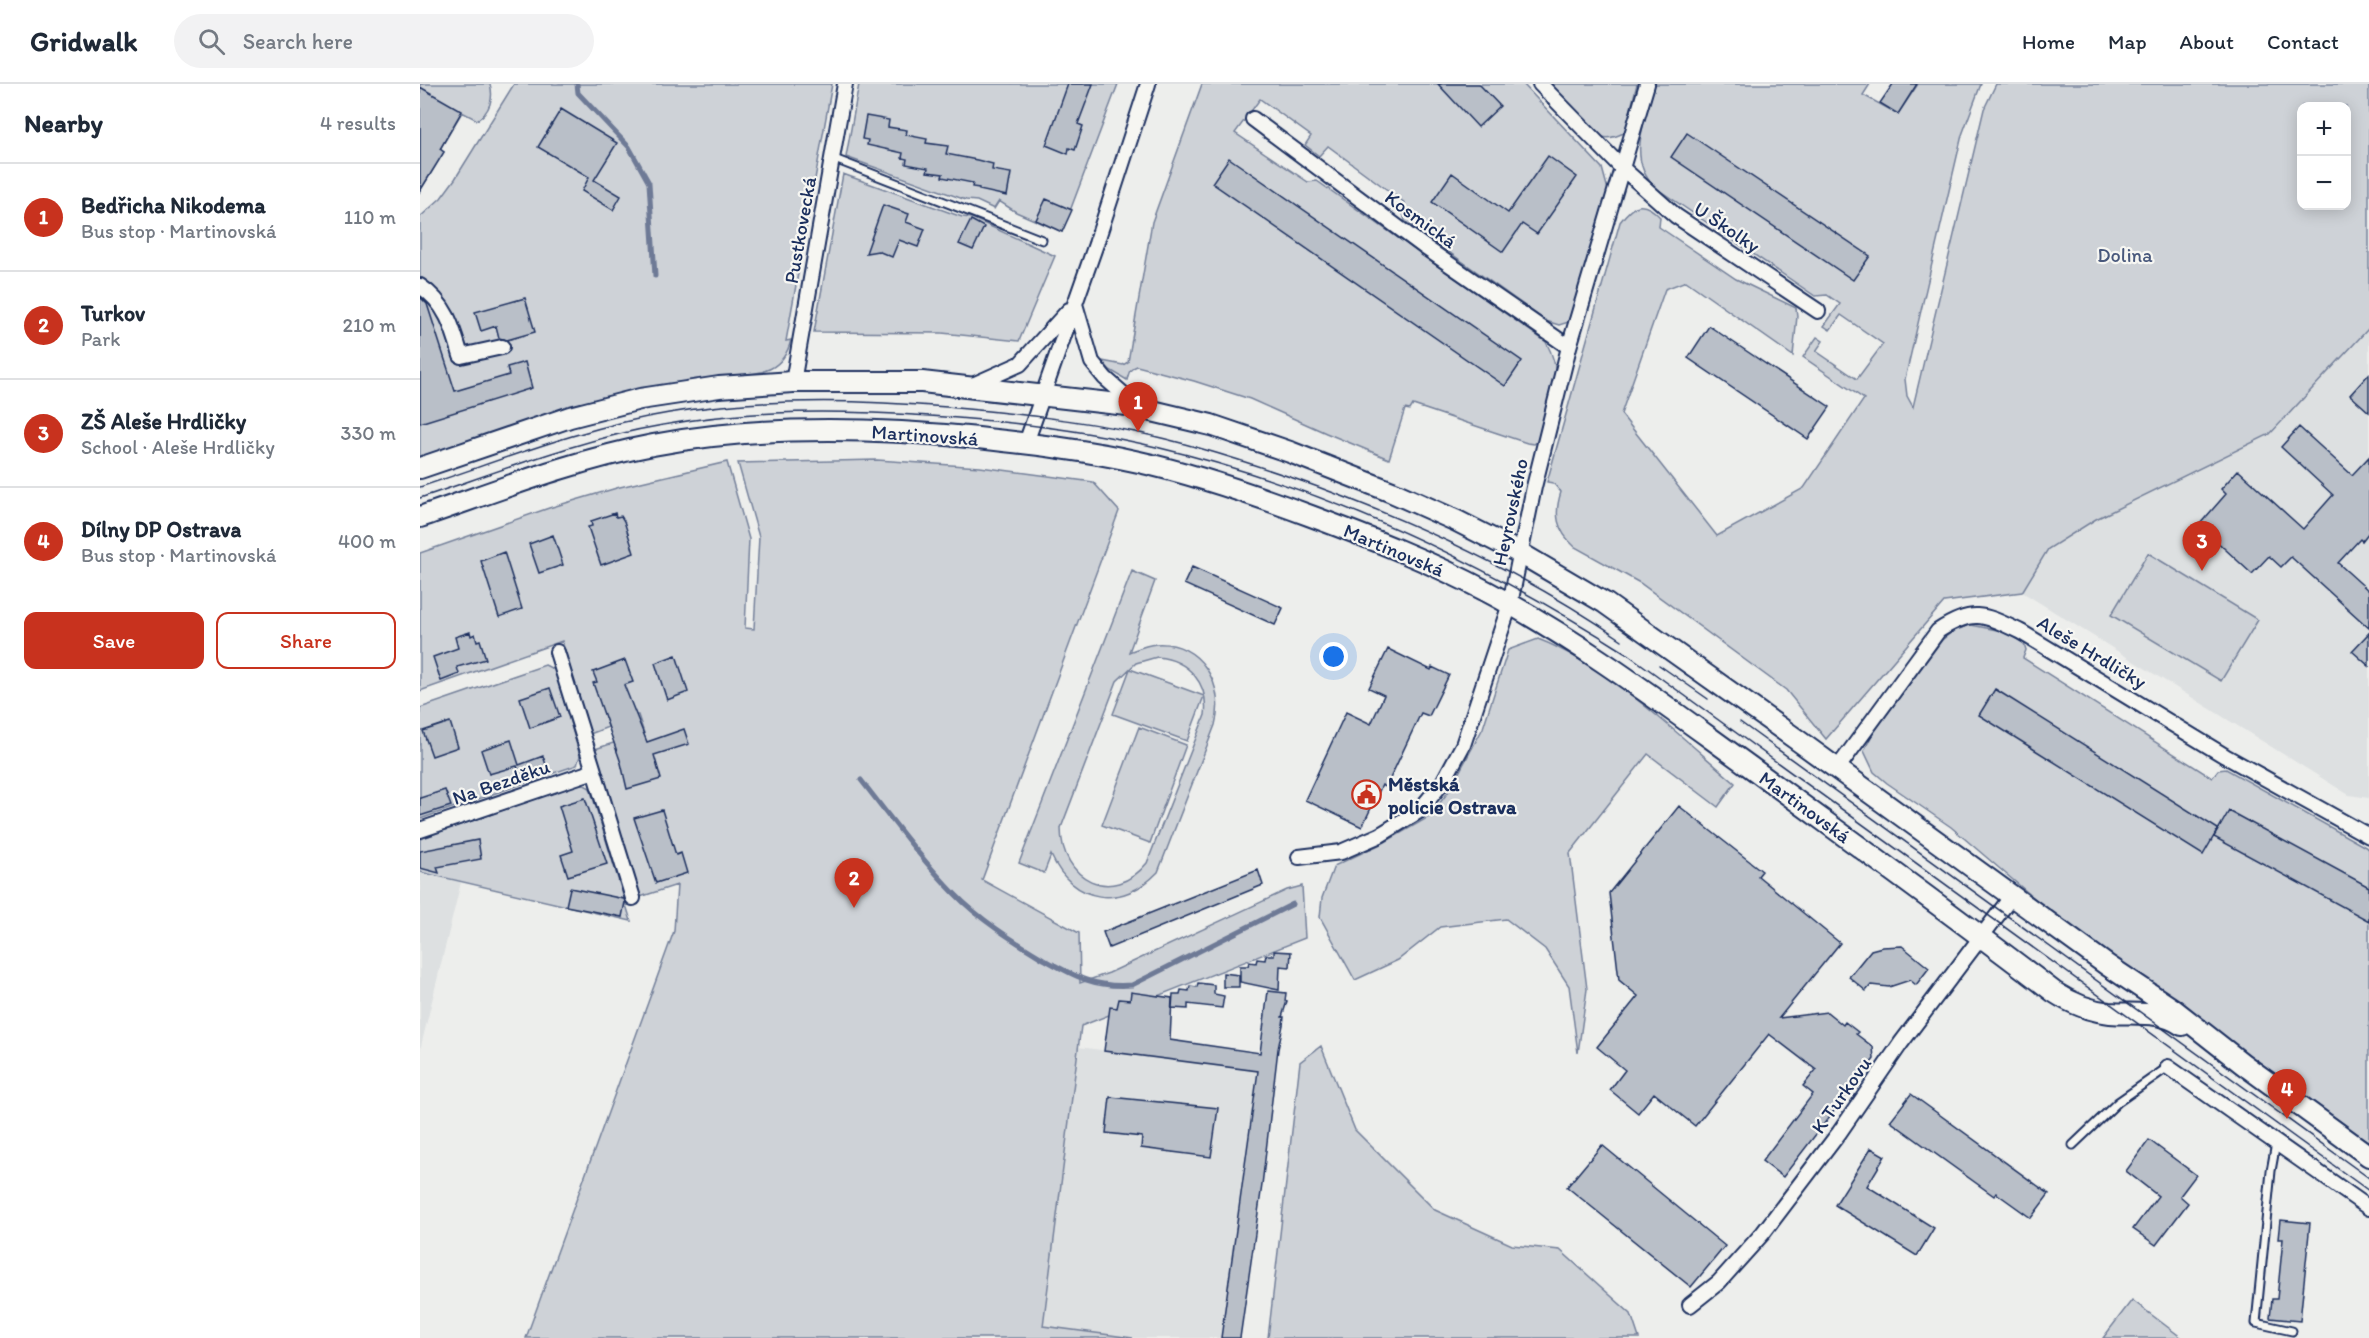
<!DOCTYPE html>
<html lang="en">
<head>
<meta charset="utf-8">
<style>
  :root { --surface:#fff; --page:#f2f2f3; --text:#1f2937; --muted:#747a83; --line:#e0e1e3; --accent:#c8321e }
  body { margin:0; font-family:Itim,sans-serif; background:var(--page); color:var(--text) }
  .controls { position:absolute; right:18px; top:18px; display:grid; overflow:hidden; border-radius:12px; box-shadow:0 3px 15px #0003 }
  .controls button { width:54px; height:54px; display:grid; place-items:center; padding:0; border:0; border-bottom:2px solid var(--line); background:var(--surface); color:var(--text); font:30px sans-serif }
  .you { position:absolute; left:914px; top:573px; width:21px; height:21px; margin:-15px; border:4px solid #fff; border-radius:50%; background:#1a73e8; box-shadow:0 0 0 9px #1a73e833 }
  .badge { display:grid; place-items:center; width:39px; height:39px; border-radius:50%; background:var(--accent); color:#fff; font-size:20px; font-weight:700 }
  .pin { position:absolute; translate:-50% -50px; filter:drop-shadow(0 2px 3px #0008) }
  .pin::after { content:''; position:absolute; top:32px; width:21px; height:18px; background:inherit; clip-path:polygon(0 0,100% 0,50% 100%) }
  .list { margin:0; padding:0; list-style:none }
  h2 { display:flex; justify-content:space-between; align-items:center; height:78px; margin:0; padding:0 24px; font-size:26px }
  h2 small { font-size:20px; font-weight:400; color:var(--muted) }
  .list li { display:grid; grid-template-columns:39px 1fr auto; gap:18px; align-items:center; box-sizing:border-box; height:108px; padding:0 24px; border-top:2px solid var(--line) }
  .list b { display:block; font-size:22px; white-space:nowrap }
  .list p { margin:0; font-size:20px; white-space:nowrap; color:var(--muted) }
  .list em { font-size:20px; font-style:normal; color:var(--muted) }
  .actions { display:flex; gap:12px; padding:18px 24px }
  .actions a { flex:1; padding:14px 0; border:2px solid var(--accent); border-radius:12px; text-align:center; font-size:21px; color:var(--accent) }
  .actions .main { background:var(--accent); color:#fff }
  .icon { flex:none; width:33px; height:33px; fill:none; stroke:currentColor; stroke-width:2; stroke-linecap:round; stroke-linejoin:round }
  .map { position:relative; flex:none; width:1949px; height:1254px; overflow:hidden }
  header { display:flex; align-items:center; gap:36px; box-sizing:border-box; height:84px; padding:0 30px; background:var(--surface); border-bottom:2px solid var(--line) }
  header strong { font-size:28px }
  nav { display:flex; gap:33px; margin-inline-start:auto; font-size:21px }
  .search { width:420px; height:54px; background:var(--page); display:flex; align-items:center; gap:15px; box-sizing:border-box; padding:0 21px; border-radius:33px; color:var(--muted); font-size:22px }
  main { display:flex }
  aside { flex:1; background:var(--surface) }
  .map>svg:first-child { display:block }
  .built { fill:#dde0e1 }
  .green { fill:#ced2d7; stroke:#74809a; stroke-width:1.5; fill-rule:evenodd }
  .lines { fill:none; stroke-linecap:round; stroke-linejoin:round }
  .stream { stroke:#6e7a96; stroke-width:5 }
  .building { fill:#b9bfc8; stroke:#1b2f5e; stroke-width:1.5 }
  .lane-casing { stroke:#1b2f5e; stroke-width:11 }
  .street-casing { stroke:#1b2f5e; stroke-width:18 }
  .secondary-casing { stroke:#1b2f5e; stroke-width:24 }
  .lane { stroke:#f6f6f2; stroke-width:7 }
  .street { stroke:#f6f6f2; stroke-width:14 }
  .secondary { stroke:#f6f6f2; stroke-width:20 }
  .tram { stroke:#1b2f5e; stroke-width:1.5 }
  .labels { text-anchor:middle; stroke-width:4.5; stroke-linejoin:round; paint-order:stroke }
  .street-label { font-size:20px; fill:#1b2f5e; stroke:#f6f6f2 }
  .park-label { font-size:20px; fill:#48587c; stroke:#f6f6f2 }
  .poi-label { font-size:20px; font-weight:bold; fill:#1b2f5e; stroke:#f6f6f2; text-anchor:start }
</style>
</head>
<body>
<header>
<strong>Gridwalk</strong>
<div class="search"><svg class="icon" aria-label="search" viewBox="0 0 24 24"><circle cx="10" cy="10" r="6"/><path d="M15 15l6 6"/></svg>Search here</div>
<nav><a>Home</a><a>Map</a><a>About</a><a>Contact</a></nav>
</header>
<main>
<aside>
<h2>Nearby<small>4 results</small></h2>
<ul class="list">
<li><span class="badge">1</span><div><b>Bedřicha Nikodema</b><p>Bus stop · Martinovská</p></div><em>110 m</em></li>
<li><span class="badge">2</span><div><b>Turkov</b><p>Park</p></div><em>210 m</em></li>
<li><span class="badge">3</span><div><b>ZŠ Aleše Hrdličky</b><p>School · Aleše Hrdličky</p></div><em>330 m</em></li>
<li><span class="badge">4</span><div><b>Dílny DP Ostrava</b><p>Bus stop · Martinovská</p></div><em>400 m</em></li>
</ul>
<div class="actions"><a class="main">Save</a><a>Share</a></div>
</aside>
<div class="map">
<svg width="1949" height="1254" viewBox="0 0 1949 1254">
  <rect width="100%" height="100%" fill="#edeeec"/>
  <filter id="ink" filterUnits="userSpaceOnUse"><feTurbulence type="fractalNoise" baseFrequency=".0167" numOctaves="2"/><feDisplacementMap in="SourceGraphic" scale="12" xChannelSelector="R" yChannelSelector="G"/><feConvolveMatrix kernelMatrix="1 2 1 2 8 2 1 2 1" color-interpolation-filters="sRGB"/></filter>
  <g filter="url(#ink)">
    <path class="built" d="M 1949,244 L 1949,714 L 1929,711 L 1602,508 L 1628,465 L 1676,435 L 1850,350 Z
      M 0,788 L 41,798 L 0,966 Z
      M 658,963 L 838,986 L 801,1254 L 713,1254 L 623,1243 Z"/>
    <path class="green" d="M 0,0 L 70,0 C 74,14 70,28 57,36 L 42,28 L 20,65 L 24,68 L 0,107 Z
      M 94,0 L 412,0 L 366,257 L 371,256 C 362,292 335,289 304,293 L 0,374 L 0,133 L 21,114 L 35,95 Z
      M 439,0 L 698,0 L 642,148 L 596,128 L 579,117 L 574,125 L 557,117 L 546,116 L 426,73 Z
      M 782,0 L 1103,0 L 1182,84 L 1188,106 L 1187,119 L 1152,237 L 1139,241 L 1126,237 L 985,137 L 983,129 L 985,119 L 908,62 L 899,72 L 885,61 L 891,52 L 840,15 L 815,49 L 888,98 L 897,97 L 1126,258 C 1146,295 1133,316 1122,354 L 1114,360 L 1107,359 L 993,321 L 990,326 L 985,325 L 969,375 L 906,349 L 830,315 L 774,297 L 717,282 C 709,285 709,288 707,296 L 690,286 L 682,277 L 703,281 L 708,278 L 732,138 Z
      M 1127,0 L 1217,0 L 1205,48 C 1195,54 1184,56 1174,50 C 1162,42 1139,12 1127,0 Z
      M 1235,0 L 1450,0 L 1443,11 L 1478,30 L 1498,0 L 1561,0 L 1542,51 L 1485,295 L 1487,312 L 1493,323 L 1564,25 L 1576,0 L 1949,0 L 1949,244 L 1850,350 L 1676,435 L 1628,465 L 1602,508 L 1524,518 L 1406,655 L 1366,606 L 1220,499 L 1155,463 C 1136,446 1134,430 1141,408 L 1133,399 L 1127,398 L 1200,138 C 1213,120 1223,115 1240,133 L 1239,143 L 1316,195 L 1376,224 L 1377,232 L 1373,272 L 1266,197 L 1245,205 L 1201,330 L 1297,452 L 1384,404 L 1444,315 L 1383,273 L 1397,253 L 1403,257 L 1396,267 L 1437,295 L 1463,260 L 1421,231 L 1410,246 L 1404,242 L 1420,220 L 1407,211 L 1395,212 L 1236,104 C 1205,76 1226,34 1235,0 ZM 1882,22 L 1926,22 L 1926,122 L 1882,122 Z
      M 423,90 L 542,133 L 552,134 L 635,172 L 599,257 L 522,249 L 394,248 Z
      M 457,376 L 560,383 L 673,398 L 699,427 L 562,796 L 659,849 L 660,899 L 689,889 L 867,806 L 882,802 L 885,854 L 661,942 L 623,1242 L 713,1254 L 106,1254 L 254,847 L 257,801 L 220,813 L 175,665 L 224,649 L 218,631 L 185,632 L 188,643 L 170,650 L 142,557 L 0,607 L 0,469 L 129,424 L 200,403 L 307,378 L 329,455 L 325,544 L 334,545 L 339,453 L 318,379 Z
      M 1728,469 L 1838,536 L 1801,597 L 1691,531 Z
      M 712,487 L 735,497 L 709,568 C 717,565 726,561 736,560 C 781,557 806,602 795,641 L 738,788 C 702,826 653,820 631,771 L 624,789 L 599,779 ZM 737,573 C 769,576 789,600 785,631 L 727,779 C 692,822 641,796 641,744 L 697,597 L 716,579 Z
      M 1551,541 L 1582,547 L 1604,559 L 1606,566 L 1603,574 L 1792,694 L 1798,686 L 1806,685 L 1949,765 L 1949,1058 L 1627,825 L 1531,743 L 1467,699 L 1454,688 L 1444,667 L 1453,649 L 1522,556 L 1533,547 Z
      M 1118,555 C 1186,581 1259,651 1315,699 L 1298,723 L 1228,670 L 1150,769 L 1167,905 L 1158,969 L 1149,902 L 1125,865 L 1086,835 L 1020,843 L 978,876 L 935,896 L 900,833 L 902,814 L 914,782 L 965,758 L 1009,733 L 1029,707 L 1063,644 L 1088,566 Z
      M 125,581 L 135,586 L 160,672 L 157,681 L 0,735 L 0,624 Z
      M 710,585 L 784,612 L 767,657 L 693,630 Z
      M 719,643 L 766,661 L 730,759 L 682,741 Z
      M 161,699 L 170,704 L 211,837 L 0,788 L 0,755 Z
      M 901,962 L 935,1046 L 1015,1126 L 1092,1161 L 1140,1166 L 1211,1230 L 1219,1254 L 848,1254 L 880,978 Z
      M 1712,1216 L 1762,1254 L 1683,1254 Z"/>
    <g class="lines">
      <path class="stream" d="M 157,0 L 158,9 L 209,63 L 229,99 L 235,192
        M 441,696 C 471,734 500,774 534,809 C 559,835 592,856 622,874 C 654,892 674,904 712,901 L 873,820"/>
    </g>
    <path class="building" d="M 648,0 L 673,0 L 658,40 L 663,42 L 655,66 L 649,64 L 648,70 L 626,61 Z
      M 1018,0 L 1059,0 L 1080,22 L 1058,43 Z
      M 1473,0 L 1497,0 L 1478,30 L 1460,19 Z
      M 0,3 L 42,27 L 20,65 L 24,68 L 0,107 Z
      M 141,25 L 197,59 L 174,96 L 201,112 L 193,126 L 162,107 L 169,93 L 118,63 Z
      M 446,32 L 469,36 L 468,43 L 487,46 L 486,51 L 507,55 L 506,59 L 528,62 L 526,70 L 557,76 L 573,80 L 572,86 L 591,89 L 587,112 L 559,106 L 559,104 L 552,103 L 553,99 L 522,93 L 523,90 L 507,88 L 508,84 L 486,80 L 487,75 L 482,74 L 483,69 L 447,61 L 448,56 L 442,55 Z
      M 1267,49 L 1450,172 L 1433,196 L 1251,73 Z
      M 1128,72 L 1157,93 L 1117,150 L 1102,140 L 1083,168 L 1012,118 L 1032,89 L 1088,129 Z
      M 809,74 L 1102,277 L 1085,302 L 792,99 Z
      M 626,115 L 652,126 L 642,148 L 616,136 Z
      M 463,121 L 489,130 L 486,138 L 505,145 L 498,163 L 479,156 L 472,173 L 458,167 L 446,169 Z
      M 551,136 L 564,143 L 553,166 L 539,160 Z
      M 0,213 L 7,220 L 35,307 L 89,291 L 87,283 L 105,278 L 112,304 L 0,339 Z
      M 105,214 L 115,248 L 87,256 L 79,254 L 76,242 L 61,247 L 55,228 Z
      M 1289,242 L 1410,323 L 1388,355 L 1268,274 Z
      M 1949,290 L 1949,328 L 1930,311 Z
      M 1879,343 L 1932,391 L 1949,373 L 1949,448 L 1942,457 L 1940,455 L 1918,479 L 1949,507 L 1949,544 L 1871,473 L 1861,483 L 1849,472 L 1832,490 L 1779,441 L 1806,410 L 1801,405 L 1818,386 L 1883,445 L 1913,411 L 1861,363 Z
      M 195,429 L 196,433 L 201,432 L 204,437 L 214,469 L 181,481 L 168,443 L 172,442 L 171,437 Z
      M 133,451 L 143,481 L 119,489 L 109,460 Z
      M 84,468 L 102,525 L 79,533 L 61,477 Z
      M 772,483 L 863,524 L 855,541 L 764,500 Z
      M 50,548 L 51,552 L 55,550 L 57,557 L 60,556 L 66,575 L 37,583 L 39,590 L 21,597 L 13,573 L 38,564 L 35,553 Z
      M 1949,549 L 1949,582 L 1932,567 Z
      M 968,565 L 1011,586 L 1012,583 L 1029,591 L 1009,632 L 1001,629 L 966,703 L 962,701 L 942,743 L 885,716 L 926,628 L 951,640 L 964,611 L 949,604 Z
      M 256,571 L 268,608 L 247,616 L 235,579 Z
      M 205,576 L 213,598 L 204,601 L 227,658 L 264,645 L 269,660 L 234,671 L 241,695 L 207,705 L 201,679 L 173,599 L 177,598 L 173,588 Z
      M 130,604 L 140,633 L 110,644 L 100,614 Z
      M 1575,605 L 1798,745 L 1783,771 L 1559,631 Z
      M 30,638 L 38,663 L 12,672 L 3,647 Z
      M 91,656 L 99,681 L 123,672 L 129,689 L 102,698 L 97,682 L 69,690 L 61,666 Z
      M 25,706 L 31,722 L 0,732 L 0,714 Z
      M 165,714 L 187,780 L 148,792 L 141,771 L 153,767 L 139,722 Z
      M 1259,722 L 1342,787 L 1338,792 L 1420,859 L 1359,934 L 1407,928 L 1423,941 L 1425,938 L 1438,948 L 1436,950 L 1453,963 L 1454,975 L 1363,1093 L 1342,1077 L 1393,1010 L 1383,1002 L 1396,986 L 1349,950 L 1275,1042 L 1234,1009 L 1218,1029 L 1190,1006 L 1205,986 L 1177,963 L 1218,912 L 1199,896 L 1189,809 Z
      M 242,726 L 256,771 L 261,769 L 267,789 L 236,799 L 214,734 Z
      M 1809,727 L 1949,803 L 1949,837 L 1794,753 Z
      M 58,756 L 61,775 L 17,783 L 19,789 L 0,784 L 0,767 Z
      M 838,786 L 843,801 L 689,864 L 683,848 Z
      M 150,804 L 204,815 L 205,818 L 202,833 L 146,822 Z
      M 1482,862 L 1509,884 L 1496,901 L 1490,896 L 1469,903 L 1451,901 L 1446,907 L 1429,893 L 1451,866 L 1462,863 Z
      M 854,867 L 871,868 L 870,883 L 860,882 L 859,906 L 820,898 L 820,882 L 828,882 L 829,878 L 836,879 L 837,875 L 845,876 L 846,871 L 854,871 Z
      M 803,889 L 819,891 L 819,903 L 803,903 Z
      M 778,899 L 794,901 L 794,910 L 804,912 L 802,924 L 768,920 L 768,925 L 752,924 L 753,910 L 760,910 L 761,906 L 769,907 L 770,902 L 777,903 Z
      M 848,907 L 866,909 L 865,917 L 867,917 L 862,933 L 864,933 L 863,941 L 858,965 L 842,1101 L 820,1254 L 801,1254 L 838,987 L 684,967 L 690,923 L 697,924 L 699,915 L 710,916 L 711,908 L 752,914 L 750,956 L 840,969 Z
      M 1491,1010 L 1629,1110 L 1611,1134 L 1576,1109 L 1574,1112 L 1470,1037 Z
      M 690,1013 L 798,1024 L 791,1073 L 721,1064 L 722,1053 L 686,1049 Z
      M 1729,1056 L 1776,1091 L 1760,1112 L 1768,1119 L 1736,1161 L 1713,1145 L 1738,1112 L 1706,1087 Z
      M 1182,1061 L 1305,1162 L 1271,1203 L 1147,1103 Z
      M 1451,1064 L 1465,1072 L 1447,1102 L 1514,1144 L 1497,1172 L 1415,1121 Z
      M 1860,1136 L 1890,1139 L 1880,1237 L 1850,1234 L 1852,1215 L 1857,1215 L 1863,1155 L 1858,1155 Z"/>
    <g class="lines">
      <defs>
        <path id="lane" d="M 412,74 L 622,156
          M 1856,1059 L 1851,1087 L 1836,1239 L 1872,1247
          M 1653,1061 L 1698,1018 L 1748,983"/>
        <path id="street" d="M 1120,0 L 1201,83 L 1256,132 L 1398,227
          M 833,35 L 1003,162 L 1149,263
          M 0,202 C 26,219 33,244 41,272 L 82,263
          M 655,220 L 672,278 L 685,294 L 717,322
          M 373,298 L 425,0
          M 553,301 L 600,280 L 649,226
          M 606,359 L 676,160 L 728,0
          M 1417,685 L 1518,547 C 1554,523 1565,531 1601,548 L 1805,672 L 1949,752
          M 174,687 L 213,814
          M 0,746 L 174,687 L 137,568
          M 879,773 L 921,768 L 960,751 L 999,727 L 1023,698 L 1043,661 L 1090,520 L 1114,403 L 1149,263 L 1227,0
          M 1748,983 L 1949,1124
          M 1270,1221 L 1299,1198 L 1343,1149 L 1419,1049 L 1481,959 L 1592,812"/>
        <path id="secondary" d="M 0,384 L 150,333 L 220,315 L 299,303 L 373,298 L 502,298 L 707,321 L 791,341 L 870,368 L 972,408 L 1037,437 L 1100,469 L 1185,519 L 1376,655 L 1687,881 L 1753,925 L 1823,980 L 1949,1072
          M 0,433 C 76,407 154,376 233,361 C 339,341 451,343 558,354 C 612,360 666,366 719,378 C 778,391 835,411 891,432 C 950,454 1009,477 1066,507 C 1159,556 1243,620 1329,682 C 1431,757 1534,831 1634,908 C 1651,919 1670,927 1690,929 C 1716,931 1740,926 1762,941"/>
      </defs>
      <use href="#lane" class="lane-casing"/>
      <use href="#street" class="street-casing"/>
      <use href="#secondary" class="secondary-casing"/>
      <use href="#lane" class="lane"/>
      <use href="#street" class="street"/>
      <use href="#secondary" class="secondary"/>
      <path class="tram" d="M 0,403 C 82,376 163,343 249,329 C 340,314 434,315 527,323 C 590,329 653,335 715,348 C 769,359 821,376 873,394 C 989,435 1100,486 1202,556
        M 0,414 C 80,387 160,355 243,341 C 331,325 421,326 510,332 C 586,337 662,345 736,363 C 904,403 1061,477 1206,569 L 1949,1107
        M 1239,581 L 1288,615
        M 1320,638 L 1949,1094"/>
    </g>
  </g>
  <defs>
    <symbol id="civic-ring" viewBox="-11 -11 22 22"><circle r="9.5" fill="#f6f6f2" stroke="#c8321e" stroke-width="1.5"/><path d="M-.6-6.5H3V-4.5H.6V-3L4-1V1h2V6H-6V1h2V-1L-.6-3ZM-1.2 2.5V6h2.4V2.5Z" fill="#c8321e"/></symbol>
  </defs>
  <g fill-rule="evenodd">
    <use href="#civic-ring" x="930" y="694" width="33" height="33"/>
  </g>
  <g class="labels">
    <g class="street-label">
      <text transform="translate(1001 135) rotate(36)" y="7">Kosmická</text>
      <text transform="translate(1307 143) rotate(34)" y="7">U Školky</text>
      <text transform="translate(380 146) rotate(-80)" y="7">Pustkovecká</text>
      <text transform="translate(505 351) rotate(4)" y="7">Martinovská</text>
      <text transform="translate(1090 428) rotate(-78)" y="7">Heyrovského</text>
      <text transform="translate(974 466) rotate(23)" y="7">Martinovská</text>
      <text transform="translate(1672 568) rotate(31)" y="7">Aleše Hrdličky</text>
      <text transform="translate(81 698) rotate(-19)" y="7">Na Bezděku</text>
      <text transform="translate(1385 723) rotate(36)" y="7">Martinovská</text>
      <text transform="translate(1421 1011) rotate(-55)" y="7">K Turkovu</text>
    </g>
    <g class="park-label">
      <text x="1705" y="178">Dolina</text>
    </g>
    <g class="poi-label">
      <text x="968" y="707">Městská<tspan x="968" dy="23">policie Ostrava</tspan></text>
    </g>
  </g>
</svg>
<div class="controls">
<button>+</button>
<button>−</button>
</div>
<div class="you"></div>
<div class="pin badge" style="left:718px;top:348px">1</div>
<div class="pin badge" style="left:434px;top:824px">2</div>
<div class="pin badge" style="left:1782px;top:487px">3</div>
<div class="pin badge" style="left:1867px;top:1035px">4</div>
</div>
</main>
</body>
</html>
